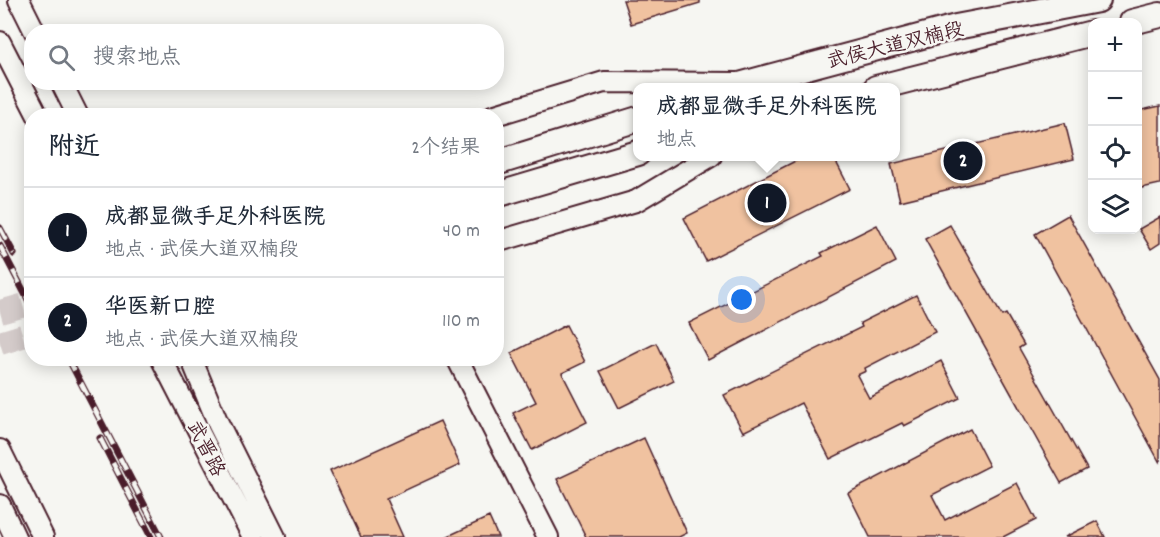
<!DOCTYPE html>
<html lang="zh">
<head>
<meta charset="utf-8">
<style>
  :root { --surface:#fff; --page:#f2f2f3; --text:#1f2937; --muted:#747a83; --line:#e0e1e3; --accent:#111827 }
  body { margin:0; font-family:Dekko,"LXGW WenKai TC",sans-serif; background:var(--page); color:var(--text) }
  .controls { position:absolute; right:18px; top:18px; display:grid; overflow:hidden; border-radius:12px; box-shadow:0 3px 15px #0003 }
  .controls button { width:54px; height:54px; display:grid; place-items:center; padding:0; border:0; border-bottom:2px solid var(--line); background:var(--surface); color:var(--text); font:30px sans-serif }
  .you { position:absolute; left:742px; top:300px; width:21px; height:21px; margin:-15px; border:4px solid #fff; border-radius:50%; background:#1a73e8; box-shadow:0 0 0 9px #1a73e833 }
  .badge { display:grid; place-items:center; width:39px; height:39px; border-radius:50%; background:var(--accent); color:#fff; font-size:20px; font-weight:700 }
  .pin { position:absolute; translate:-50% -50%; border:3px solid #fff; box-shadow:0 2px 6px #0006 }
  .popup { position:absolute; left:633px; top:83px; width:267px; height:78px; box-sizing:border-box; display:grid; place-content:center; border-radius:12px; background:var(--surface); filter:drop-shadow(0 2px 4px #0005); font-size:20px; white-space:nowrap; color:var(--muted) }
  .popup b { font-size:22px; color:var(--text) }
  .popup::after { content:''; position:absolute; left:50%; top:100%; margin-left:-12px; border:12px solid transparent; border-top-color:var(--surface) }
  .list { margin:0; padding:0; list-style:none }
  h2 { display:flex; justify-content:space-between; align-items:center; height:78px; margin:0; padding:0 24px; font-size:26px }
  h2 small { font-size:20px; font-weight:400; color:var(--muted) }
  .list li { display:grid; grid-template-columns:39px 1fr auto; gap:18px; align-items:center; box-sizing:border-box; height:90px; padding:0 24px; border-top:2px solid var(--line) }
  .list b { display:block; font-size:22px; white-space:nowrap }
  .list p { margin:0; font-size:20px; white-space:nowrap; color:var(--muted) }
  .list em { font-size:20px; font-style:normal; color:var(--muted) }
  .icon { flex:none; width:33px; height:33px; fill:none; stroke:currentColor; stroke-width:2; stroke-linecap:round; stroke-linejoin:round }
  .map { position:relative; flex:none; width:1160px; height:537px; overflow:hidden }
  .search { position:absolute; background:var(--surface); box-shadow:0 3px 15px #0003; left:24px; top:24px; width:480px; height:66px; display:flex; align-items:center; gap:15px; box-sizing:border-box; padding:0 21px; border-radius:24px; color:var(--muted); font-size:22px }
  .panel { position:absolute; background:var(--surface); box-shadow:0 3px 15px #0003; left:24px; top:108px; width:480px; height:258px; border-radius:24px }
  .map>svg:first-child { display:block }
  .building { fill:#f0c2a0; stroke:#4a1f2b; stroke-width:1.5 }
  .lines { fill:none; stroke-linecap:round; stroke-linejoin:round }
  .major-tunnel { stroke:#d4cbca; stroke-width:24; stroke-dasharray:24 12; stroke-linecap:butt }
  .minor-casing { stroke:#4a1f2b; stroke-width:24 }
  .major-casing { stroke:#4a1f2b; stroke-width:28 }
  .minor { stroke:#f6f6f2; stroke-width:20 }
  .major { stroke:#f6f6f2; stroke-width:24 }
  .rail-casing { stroke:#4a1f2b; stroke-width:7 }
  .rail { stroke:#f6f6f2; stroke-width:4.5; stroke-dasharray:14; stroke-linecap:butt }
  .labels { text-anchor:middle; stroke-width:5; stroke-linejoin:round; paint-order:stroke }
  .street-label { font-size:20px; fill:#4a1f2b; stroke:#f6f6f2 }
</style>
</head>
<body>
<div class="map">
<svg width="1160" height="537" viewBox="0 0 1160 537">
  <rect width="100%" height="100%" fill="#f6f6f2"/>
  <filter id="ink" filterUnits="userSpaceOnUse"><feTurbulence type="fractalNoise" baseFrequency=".0167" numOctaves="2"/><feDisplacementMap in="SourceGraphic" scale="12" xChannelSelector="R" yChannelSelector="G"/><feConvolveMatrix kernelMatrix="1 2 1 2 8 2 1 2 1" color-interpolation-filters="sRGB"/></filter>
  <g filter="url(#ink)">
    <path class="building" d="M 623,0 L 700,0 L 700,3 L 631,24 Z
      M 1160,106 L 1160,184 L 1137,189 L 1137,111 Z
      M 1065,123 L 1074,159 L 900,201 L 891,164 Z
      M 805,156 L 833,156 L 850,189 L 706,261 L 684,218 Z
      M 1068,215 L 1160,380 L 1160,463 L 1035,234 Z
      M 1160,217 L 1160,243 L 1151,249 L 1139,229 Z
      M 877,225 L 896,262 L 708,360 L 689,323 L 823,256 L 821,253 Z
      M 950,225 L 1002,316 L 1006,314 L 1024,345 L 1019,348 L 1087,469 L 1061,483 L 925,239 Z
      M 916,295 L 935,332 L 865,368 L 866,371 L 857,375 L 869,398 L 941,361 L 960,398 L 904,426 L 902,423 L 830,459 L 801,403 L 743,432 L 724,395 L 862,327 L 860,323 Z
      M 566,325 L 585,362 L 562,373 L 587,422 L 532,450 L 513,413 L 536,402 L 511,353 Z
      M 656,343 L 674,381 L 619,408 L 600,371 Z
      M 440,421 L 460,465 L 386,499 L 403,537 L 361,537 L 330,471 Z
      M 970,429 L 989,466 L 932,495 L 945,520 L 1017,483 L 1036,520 L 1003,537 L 870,537 L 848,493 Z
      M 644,438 L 687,533 L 679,537 L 586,537 L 557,479 Z
      M 489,517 L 498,537 L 446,537 Z
      M 1097,521 L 1105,537 L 1065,537 Z"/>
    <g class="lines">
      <path class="major-tunnel" d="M 0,312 L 32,303
        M 0,343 L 32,333"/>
      <defs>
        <path id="minor" d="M 19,0 L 35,32
          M 0,42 L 38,116
          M 61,82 L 78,116
          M 492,116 L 604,82 L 739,83
          M 496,242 L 636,201 L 711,156
          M 161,358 L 253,537
          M 191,358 L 218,423 L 275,537
          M 457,358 L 548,537
          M 0,450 L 43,537
          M 0,505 L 15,537"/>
        <path id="major" d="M 1132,22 L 1160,15
          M 728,88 L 956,27 L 1098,0
          M 876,88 L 1092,33
          M 496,163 L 638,119
          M 496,195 L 638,153"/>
      </defs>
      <use href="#minor" class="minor-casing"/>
      <use href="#major" class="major-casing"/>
      <use href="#minor" class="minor"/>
      <use href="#major" class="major"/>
      <defs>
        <path id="rail" d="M 0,228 L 14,254
          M 0,246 L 32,307
          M 68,358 L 161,537
          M 100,438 L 151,537"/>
      </defs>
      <use href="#rail" class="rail-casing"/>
      <use href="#rail" class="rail"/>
    </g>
  </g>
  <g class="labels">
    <g class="street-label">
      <text transform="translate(895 44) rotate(-14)" y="7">武侯大道双楠段</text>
      <text transform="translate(207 448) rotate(63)" y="7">武晋路</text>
    </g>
  </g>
</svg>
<div class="controls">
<button>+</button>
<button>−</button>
<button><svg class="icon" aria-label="locate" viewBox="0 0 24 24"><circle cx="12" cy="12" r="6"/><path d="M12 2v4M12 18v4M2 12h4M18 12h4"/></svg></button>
<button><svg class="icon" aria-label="layers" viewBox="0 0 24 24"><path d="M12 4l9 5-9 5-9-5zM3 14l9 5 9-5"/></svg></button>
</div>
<div class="you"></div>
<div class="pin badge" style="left:767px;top:203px">1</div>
<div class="popup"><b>成都显微手足外科医院</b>地点</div>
<div class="pin badge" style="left:963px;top:161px">2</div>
<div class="search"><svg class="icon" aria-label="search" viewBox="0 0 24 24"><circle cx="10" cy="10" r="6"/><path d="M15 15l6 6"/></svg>搜索地点</div>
<section class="panel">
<h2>附近<small>2个结果</small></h2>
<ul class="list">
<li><span class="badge">1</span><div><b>成都显微手足外科医院</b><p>地点 · 武侯大道双楠段</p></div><em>40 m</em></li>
<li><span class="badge">2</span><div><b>华医新口腔</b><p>地点 · 武侯大道双楠段</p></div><em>110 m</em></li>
</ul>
</section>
</div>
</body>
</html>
